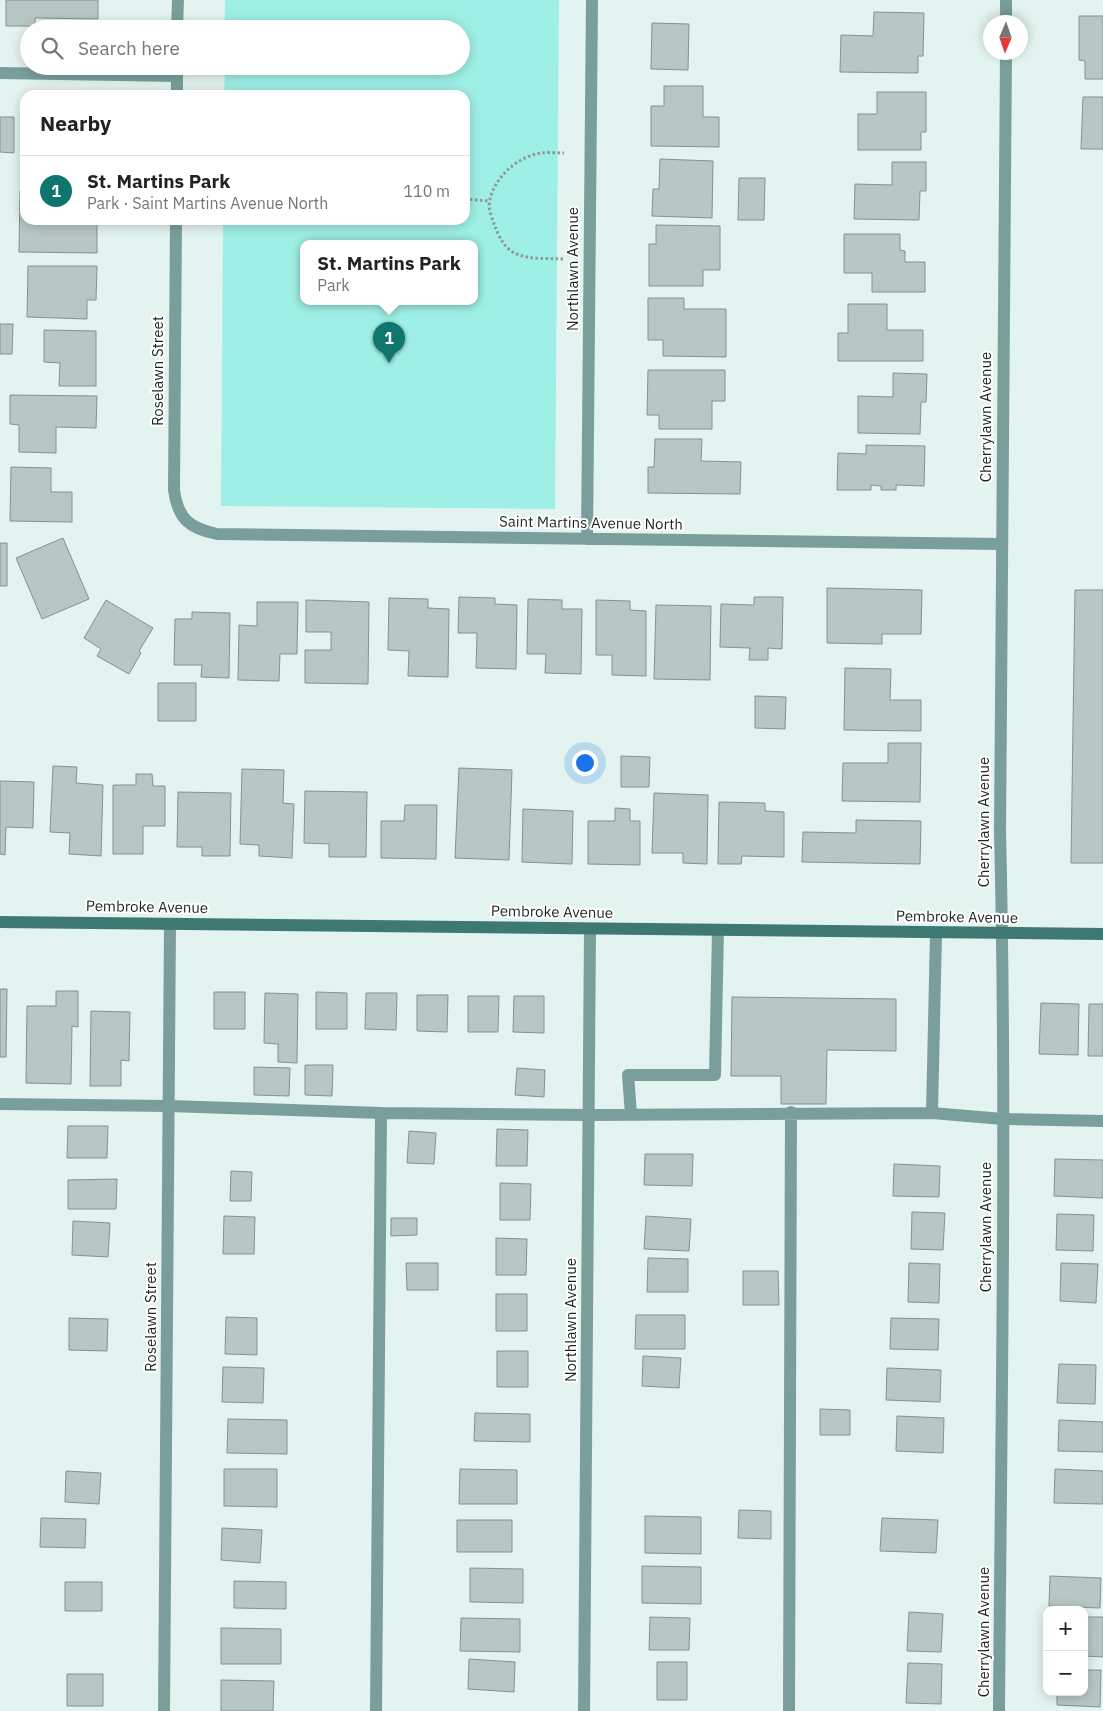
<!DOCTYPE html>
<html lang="en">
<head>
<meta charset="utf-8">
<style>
  :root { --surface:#fff; --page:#f2f2f2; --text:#222; --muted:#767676; --line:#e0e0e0; --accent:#0f766e }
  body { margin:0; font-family:"IBM Plex Sans",sans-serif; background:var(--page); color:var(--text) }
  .controls { position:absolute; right:15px; bottom:15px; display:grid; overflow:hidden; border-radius:10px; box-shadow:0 2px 12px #0003 }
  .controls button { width:45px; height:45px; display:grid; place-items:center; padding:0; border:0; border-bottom:1px solid var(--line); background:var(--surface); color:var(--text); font:25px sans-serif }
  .compass { position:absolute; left:983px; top:15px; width:45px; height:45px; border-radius:50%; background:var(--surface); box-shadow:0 2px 12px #0003; rotate:182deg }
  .you { position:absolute; left:584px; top:762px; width:18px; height:18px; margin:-12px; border:4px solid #fff; border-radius:50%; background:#1a73e8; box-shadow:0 0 0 8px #1a73e833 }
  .badge { display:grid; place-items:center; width:32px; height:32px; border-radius:50%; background:var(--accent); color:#fff; font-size:16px; font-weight:700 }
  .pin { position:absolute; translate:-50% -41px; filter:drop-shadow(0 1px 2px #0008) }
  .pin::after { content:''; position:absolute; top:26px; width:18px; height:15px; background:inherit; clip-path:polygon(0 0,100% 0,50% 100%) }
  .popup { position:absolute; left:300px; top:240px; width:178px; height:65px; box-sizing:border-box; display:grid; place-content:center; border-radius:10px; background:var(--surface); filter:drop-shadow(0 1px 4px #0005); font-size:16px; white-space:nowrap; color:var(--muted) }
  .popup b { font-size:19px; color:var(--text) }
  .popup::after { content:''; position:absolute; left:50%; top:100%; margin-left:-10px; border:10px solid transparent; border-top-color:var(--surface) }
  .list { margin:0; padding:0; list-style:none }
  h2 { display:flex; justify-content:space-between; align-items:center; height:65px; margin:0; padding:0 20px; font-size:21px }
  h2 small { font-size:16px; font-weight:400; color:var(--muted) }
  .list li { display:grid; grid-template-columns:32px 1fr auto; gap:15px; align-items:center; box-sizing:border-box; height:70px; padding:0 20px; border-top:1px solid var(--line) }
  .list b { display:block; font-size:19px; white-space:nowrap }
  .list p { margin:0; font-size:16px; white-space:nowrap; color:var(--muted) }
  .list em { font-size:16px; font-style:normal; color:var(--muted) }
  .icon { flex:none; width:28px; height:28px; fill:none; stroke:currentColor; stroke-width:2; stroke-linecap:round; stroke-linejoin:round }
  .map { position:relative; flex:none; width:1103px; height:1711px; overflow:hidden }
  .search { position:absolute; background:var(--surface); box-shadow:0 2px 12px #0003; left:20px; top:20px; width:450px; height:55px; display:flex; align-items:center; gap:12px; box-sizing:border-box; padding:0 18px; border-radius:28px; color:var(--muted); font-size:19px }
  .panel { position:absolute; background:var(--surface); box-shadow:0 2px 12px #0003; left:20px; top:90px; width:450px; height:135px; border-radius:15px }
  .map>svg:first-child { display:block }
  .green { fill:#9eefe5; fill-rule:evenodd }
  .building { fill:#b7c7c4; stroke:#849290 }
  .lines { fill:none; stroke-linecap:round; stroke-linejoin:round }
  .path { stroke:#8e9a98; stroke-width:3; stroke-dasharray:2.5 2.5; stroke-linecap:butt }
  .lane { stroke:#7a9f9a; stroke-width:12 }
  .street { stroke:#7a9f9a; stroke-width:12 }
  .secondary { stroke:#3e7872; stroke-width:12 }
  .labels { text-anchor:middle; stroke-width:4; stroke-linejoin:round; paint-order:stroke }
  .street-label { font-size:15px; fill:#1d2322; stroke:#fff }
</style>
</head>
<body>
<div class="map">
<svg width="1103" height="1711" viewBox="0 0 1103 1711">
  <rect width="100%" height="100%" fill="#e3f3f0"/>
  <path class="green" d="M 225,0 L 559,0 L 555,509 L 221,506 L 223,220 L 465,220 L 465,95 L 224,95 L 225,66 L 461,66 L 461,29 L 225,29 ZM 304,244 L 474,244 L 474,302 L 304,302 Z"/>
  <path class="building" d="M 6,0 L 98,0 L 98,19 L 35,18 L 35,26 L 6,26 Z
    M 874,12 L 924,13 L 923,56 L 918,56 L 918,73 L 840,72 L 841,35 L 873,36 Z
    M 1079,16 L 1103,16 L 1103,79 L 1085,79 L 1085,61 L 1079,60 Z
    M 652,23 L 689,24 L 688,70 L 651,69 Z
    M 664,86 L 703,86 L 703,117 L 719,117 L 719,147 L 651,146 L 651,106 L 664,106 Z
    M 877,92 L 926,92 L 926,132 L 921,132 L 921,150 L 858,150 L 858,114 L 877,114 Z
    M 1083,97 L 1103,97 L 1103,149 L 1081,149 Z
    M 0,117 L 14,117 L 14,153 L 0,152 Z
    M 660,159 L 713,161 L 712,218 L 652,216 L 653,189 L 659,189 Z
    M 892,162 L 926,162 L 926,191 L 920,191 L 919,220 L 854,219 L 855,184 L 892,185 Z
    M 739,178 L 765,178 L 764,220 L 738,220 Z
    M 20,191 L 25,191 L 25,220 L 97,220 L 97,253 L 19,252 Z
    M 656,225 L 720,226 L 720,270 L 703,270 L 703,286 L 649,286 L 649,244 L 656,244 Z
    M 844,234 L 900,234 L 900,250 L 905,251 L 905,262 L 925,262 L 925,292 L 872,292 L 872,273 L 844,273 Z
    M 28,266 L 97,266 L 96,300 L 87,300 L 87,319 L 27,317 Z
    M 648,298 L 684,298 L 684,309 L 726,309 L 726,357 L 663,356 L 663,340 L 648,340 Z
    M 848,304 L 887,304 L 887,330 L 923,330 L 923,361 L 838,361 L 838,333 L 848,333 Z
    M 0,324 L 13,324 L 12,354 L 0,354 Z
    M 44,330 L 96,331 L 96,386 L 59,386 L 60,363 L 44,362 Z
    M 648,370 L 725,370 L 725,401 L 712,401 L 712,429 L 659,429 L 659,415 L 647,415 Z
    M 893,373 L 927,374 L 926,402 L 921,402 L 920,434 L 858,433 L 858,396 L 893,397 Z
    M 10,395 L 97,396 L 96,428 L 56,427 L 56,453 L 19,452 L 19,425 L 10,424 Z
    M 655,439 L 702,439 L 701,461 L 741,462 L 740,494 L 648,493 L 648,467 L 654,467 Z
    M 866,445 L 925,446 L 924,486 L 896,485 L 896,490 L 881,490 L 881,486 L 871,485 L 871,490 L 837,490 L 838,453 L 866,454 Z
    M 11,467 L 51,468 L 51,492 L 72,492 L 72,522 L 10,521 Z
    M 63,538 L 89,599 L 42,619 L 16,558 Z
    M 0,543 L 7,543 L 7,586 L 0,586 Z
    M 827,588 L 922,590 L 921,634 L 882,634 L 882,644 L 827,643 Z
    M 1075,590 L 1103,590 L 1103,863 L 1071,863 Z
    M 459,597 L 495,598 L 495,604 L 517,605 L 516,669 L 476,668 L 477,633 L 458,633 Z
    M 754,597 L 783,597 L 782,649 L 768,648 L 768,660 L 749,660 L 750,648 L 720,647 L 721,604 L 754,605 Z
    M 389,598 L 428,599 L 428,608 L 449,609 L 448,677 L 408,676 L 409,651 L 388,650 Z
    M 528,599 L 562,600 L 562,609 L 582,609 L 581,674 L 545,673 L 546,654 L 527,654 Z
    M 106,600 L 153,628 L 139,651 L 141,653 L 129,674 L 97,656 L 101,649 L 84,638 Z
    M 306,600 L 369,602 L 368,684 L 305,683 L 305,650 L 331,650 L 331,632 L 306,632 Z
    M 596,600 L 630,601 L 630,610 L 646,611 L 646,676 L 612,675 L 612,655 L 596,655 Z
    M 257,602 L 298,602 L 297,654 L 280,654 L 279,681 L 238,680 L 239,625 L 257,626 Z
    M 656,605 L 711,606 L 710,680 L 654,679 Z
    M 192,612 L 230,613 L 229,678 L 201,677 L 202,665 L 174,665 L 175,619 L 192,619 Z
    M 845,668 L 891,669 L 890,700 L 921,700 L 921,731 L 844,730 Z
    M 158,683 L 196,683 L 196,721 L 158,721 Z
    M 755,696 L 786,697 L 785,729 L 755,728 Z
    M 888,743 L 921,743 L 920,802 L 842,801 L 843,763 L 888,763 Z
    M 621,756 L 650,757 L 649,787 L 621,787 Z
    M 53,766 L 77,767 L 76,783 L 103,785 L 101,856 L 69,854 L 70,833 L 50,832 Z
    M 459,768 L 512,770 L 509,860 L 455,858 Z
    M 242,769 L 284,770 L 283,803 L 294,804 L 292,858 L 259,856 L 259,845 L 240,844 Z
    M 136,774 L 152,774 L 153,786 L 165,786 L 165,826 L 143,826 L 143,854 L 113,854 L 113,785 L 136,785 Z
    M 0,781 L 34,782 L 33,828 L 6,827 L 5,855 L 0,854 Z
    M 305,791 L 367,792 L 366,857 L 329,857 L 329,844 L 304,843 Z
    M 178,792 L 231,793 L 230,856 L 202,856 L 202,847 L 177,847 Z
    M 654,793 L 708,795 L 707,864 L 683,863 L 683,853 L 652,853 Z
    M 719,802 L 765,803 L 765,811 L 784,812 L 784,857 L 742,856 L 741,864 L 718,864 Z
    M 405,805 L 437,805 L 436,859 L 381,858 L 381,821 L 404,821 Z
    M 615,808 L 630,809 L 630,821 L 640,821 L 640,865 L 588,864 L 588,821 L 615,821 Z
    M 523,809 L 573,811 L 572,864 L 522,862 Z
    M 856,820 L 921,821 L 920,864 L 802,862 L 803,832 L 856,833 Z
    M 0,989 L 7,989 L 6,1057 L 0,1057 Z
    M 56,991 L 78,991 L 78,1027 L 72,1026 L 71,1084 L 26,1083 L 27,1006 L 56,1006 Z
    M 214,992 L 245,992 L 245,1029 L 214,1029 Z
    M 316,992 L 347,993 L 347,1029 L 316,1029 Z
    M 265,993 L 298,994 L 297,1063 L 278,1062 L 278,1044 L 264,1043 Z
    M 366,993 L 397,993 L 396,1030 L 365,1029 Z
    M 417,995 L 448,995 L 447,1032 L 417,1031 Z
    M 468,996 L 499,996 L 498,1032 L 468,1032 Z
    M 514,996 L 544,996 L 544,1033 L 513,1032 Z
    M 732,997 L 896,999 L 896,1051 L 827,1050 L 826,1104 L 781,1104 L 781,1076 L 731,1076 Z
    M 1041,1003 L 1079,1004 L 1078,1055 L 1039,1054 Z
    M 1089,1004 L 1103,1004 L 1103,1056 L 1088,1056 Z
    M 91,1011 L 130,1012 L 129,1061 L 121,1060 L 121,1086 L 90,1086 Z
    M 305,1065 L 333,1065 L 332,1096 L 305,1095 Z
    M 254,1067 L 290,1068 L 289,1096 L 254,1095 Z
    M 517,1068 L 545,1070 L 544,1097 L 515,1095 Z
    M 68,1126 L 108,1126 L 107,1158 L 67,1158 Z
    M 497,1129 L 528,1130 L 527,1166 L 496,1166 Z
    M 409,1131 L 436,1133 L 434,1164 L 407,1163 Z
    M 645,1154 L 693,1154 L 692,1186 L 644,1185 Z
    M 1055,1159 L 1103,1160 L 1103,1198 L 1054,1196 Z
    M 894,1164 L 940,1166 L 939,1197 L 893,1196 Z
    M 231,1171 L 252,1172 L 251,1201 L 230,1201 Z
    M 117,1179 L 116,1209 L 68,1209 L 68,1180 Z
    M 500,1183 L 531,1184 L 530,1220 L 500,1220 Z
    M 912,1212 L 945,1213 L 943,1250 L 911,1249 Z
    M 1057,1214 L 1094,1215 L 1093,1251 L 1056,1250 Z
    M 224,1216 L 255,1217 L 254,1254 L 223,1254 Z
    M 646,1216 L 691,1219 L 689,1251 L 644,1249 Z
    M 391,1218 L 417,1218 L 417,1235 L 391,1236 Z
    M 73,1221 L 110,1223 L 108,1257 L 72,1255 Z
    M 496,1238 L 527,1239 L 526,1275 L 496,1275 Z
    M 648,1258 L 688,1259 L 688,1292 L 647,1292 Z
    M 406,1263 L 438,1263 L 438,1290 L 407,1290 Z
    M 909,1263 L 940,1264 L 939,1303 L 908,1302 Z
    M 1061,1263 L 1098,1264 L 1096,1303 L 1060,1301 Z
    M 743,1271 L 778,1271 L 779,1305 L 743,1305 Z
    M 496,1294 L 527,1294 L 527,1331 L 496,1331 Z
    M 636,1315 L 685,1315 L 685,1349 L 635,1349 Z
    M 226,1317 L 257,1318 L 257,1355 L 225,1354 Z
    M 69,1318 L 108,1319 L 107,1351 L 69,1350 Z
    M 891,1318 L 939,1319 L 938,1350 L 890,1349 Z
    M 497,1351 L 528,1351 L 528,1387 L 497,1387 Z
    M 643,1356 L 681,1358 L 679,1388 L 642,1386 Z
    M 1059,1364 L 1096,1365 L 1095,1404 L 1057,1403 Z
    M 223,1367 L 264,1368 L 263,1403 L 222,1402 Z
    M 887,1368 L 941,1370 L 940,1402 L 886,1400 Z
    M 820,1409 L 850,1410 L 850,1435 L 820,1435 Z
    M 475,1413 L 530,1414 L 530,1442 L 474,1441 Z
    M 897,1416 L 944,1418 L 943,1453 L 896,1451 Z
    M 228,1419 L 287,1420 L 287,1454 L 227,1453 Z
    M 1059,1420 L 1103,1422 L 1103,1452 L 1058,1451 Z
    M 224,1469 L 277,1469 L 277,1507 L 224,1506 Z
    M 460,1469 L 517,1470 L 517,1504 L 459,1504 Z
    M 1055,1469 L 1103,1471 L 1103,1504 L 1054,1503 Z
    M 66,1471 L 101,1473 L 99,1504 L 65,1502 Z
    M 739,1510 L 771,1511 L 771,1539 L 738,1538 Z
    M 645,1516 L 701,1517 L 701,1554 L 645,1553 Z
    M 41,1518 L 86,1519 L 85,1548 L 40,1547 Z
    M 882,1518 L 938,1520 L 936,1553 L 880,1551 Z
    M 457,1520 L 512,1520 L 512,1552 L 457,1552 Z
    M 222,1528 L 262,1530 L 260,1563 L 221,1560 Z
    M 642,1566 L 701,1567 L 701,1604 L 642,1603 Z
    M 470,1568 L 523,1569 L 523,1603 L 470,1602 Z
    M 1050,1576 L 1101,1578 L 1100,1608 L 1049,1606 Z
    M 234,1581 L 286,1582 L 286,1609 L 234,1608 Z
    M 65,1582 L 102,1582 L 102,1611 L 65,1611 Z
    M 909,1612 L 943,1614 L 941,1652 L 907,1651 Z
    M 650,1617 L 690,1618 L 689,1650 L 649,1650 Z
    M 1084,1617 L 1103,1617 L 1103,1657 L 1084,1656 Z
    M 461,1618 L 520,1619 L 520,1652 L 460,1651 Z
    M 221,1628 L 281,1629 L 281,1664 L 221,1664 Z
    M 469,1659 L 515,1662 L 514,1692 L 468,1689 Z
    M 657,1662 L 687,1662 L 687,1700 L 657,1700 Z
    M 908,1663 L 942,1664 L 941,1704 L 906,1703 Z
    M 1084,1670 L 1101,1670 L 1100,1707 L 1057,1705 L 1057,1692 L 1084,1692 Z
    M 67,1674 L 103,1674 L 103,1706 L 67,1706 Z
    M 221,1680 L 274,1681 L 273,1711 L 221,1711 Z"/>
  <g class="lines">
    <path class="path" d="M 465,199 L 489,201
      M 563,259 C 548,258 531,260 517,254 C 506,250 500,239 496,229 C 493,220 487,209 490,199 C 496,176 517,157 541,153 C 548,152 557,153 564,153"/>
    <path class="lane" d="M 0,1104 L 169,1106 L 381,1113 L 589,1115 L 932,1113 L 1003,1119 L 1103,1121
      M 932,1113 L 936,933
      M 631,1114 L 628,1075 L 715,1075 L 718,930
      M 376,1711 L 381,1113
      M 789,1711 L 791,1112"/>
    <path class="street" d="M 1006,22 L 1006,0
      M 177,29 L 178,0
      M 0,73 L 177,76
      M 177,95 L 177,66
      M 176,220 L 174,490 C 178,519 189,528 217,534 L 1002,544
      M 587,539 L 592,0
      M 164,1711 L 170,924
      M 584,1711 L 590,929
      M 999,1711 C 1001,1418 1007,1124 1000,831 L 1006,52"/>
    <path class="secondary" d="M 0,922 L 1103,934"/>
  </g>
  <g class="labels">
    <g class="street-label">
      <text transform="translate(573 269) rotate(-90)" y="5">Northlawn Avenue</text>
      <text transform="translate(158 371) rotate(-90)" y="5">Roselawn Street</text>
      <text transform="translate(986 417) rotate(-90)" y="5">Cherrylawn Avenue</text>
      <text transform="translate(591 523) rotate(1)" y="5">Saint Martins Avenue North</text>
      <text transform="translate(984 822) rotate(-90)" y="5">Cherrylawn Avenue</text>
      <text transform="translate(147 907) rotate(1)" y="5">Pembroke Avenue</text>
      <text transform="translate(552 912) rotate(1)" y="5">Pembroke Avenue</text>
      <text transform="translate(957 917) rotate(1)" y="5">Pembroke Avenue</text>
      <text transform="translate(986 1227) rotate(-90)" y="5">Cherrylawn Avenue</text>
      <text transform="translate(151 1317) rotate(-90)" y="5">Roselawn Street</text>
      <text transform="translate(571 1320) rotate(-90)" y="5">Northlawn Avenue</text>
      <text transform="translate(984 1632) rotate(-90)" y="5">Cherrylawn Avenue</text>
    </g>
  </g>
</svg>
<div class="controls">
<button>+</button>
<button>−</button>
</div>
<svg class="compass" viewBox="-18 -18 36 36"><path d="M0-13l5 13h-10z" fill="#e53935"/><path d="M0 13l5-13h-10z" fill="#767676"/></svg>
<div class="you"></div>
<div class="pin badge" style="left:389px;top:363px">1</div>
<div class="popup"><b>St. Martins Park</b>Park</div>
<div class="search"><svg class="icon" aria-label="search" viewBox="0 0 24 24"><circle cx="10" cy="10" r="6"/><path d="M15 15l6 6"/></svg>Search here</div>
<section class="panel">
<h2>Nearby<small></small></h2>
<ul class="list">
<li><span class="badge">1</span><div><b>St. Martins Park</b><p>Park · Saint Martins Avenue North</p></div><em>110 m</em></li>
</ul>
</section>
</div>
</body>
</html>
